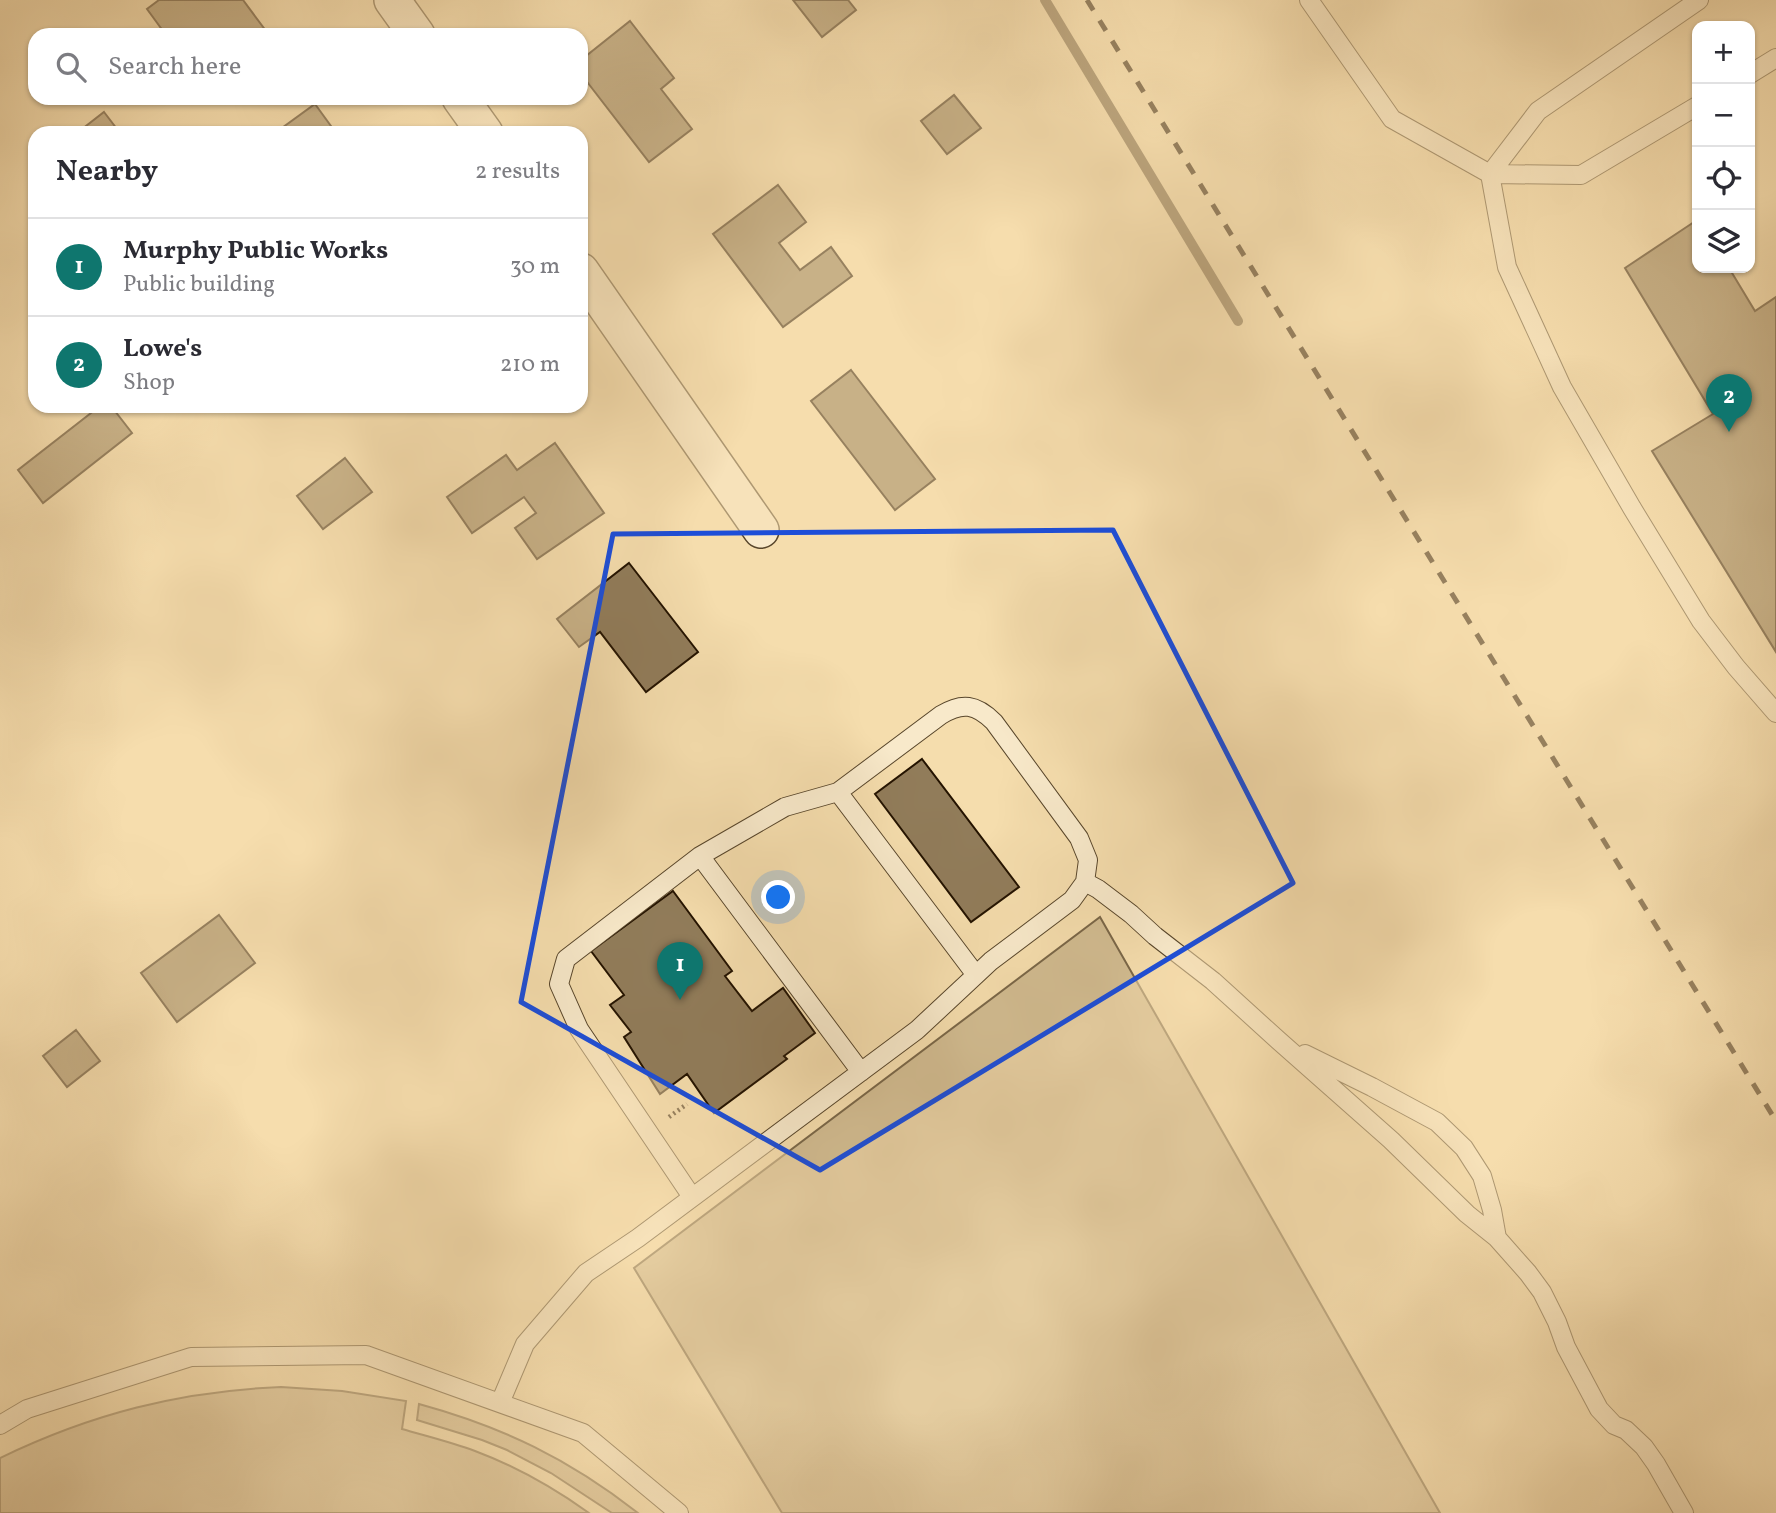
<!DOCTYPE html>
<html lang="en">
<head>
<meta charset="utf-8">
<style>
  :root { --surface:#fff; --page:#f2f2f3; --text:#2b2b33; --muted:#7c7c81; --line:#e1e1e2; --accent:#0f766e }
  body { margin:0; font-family:Vollkorn,serif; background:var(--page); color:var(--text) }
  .controls { position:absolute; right:21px; top:21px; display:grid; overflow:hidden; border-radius:14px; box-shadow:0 2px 5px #0004 }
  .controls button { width:63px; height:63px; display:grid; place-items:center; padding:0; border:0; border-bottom:2px solid var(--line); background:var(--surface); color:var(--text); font:35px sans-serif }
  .you { position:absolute; left:779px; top:898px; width:24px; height:24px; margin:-18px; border:5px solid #fff; border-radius:50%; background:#1a73e8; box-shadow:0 0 0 10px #1a73e833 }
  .badge { display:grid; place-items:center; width:46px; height:46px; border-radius:50%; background:var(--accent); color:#fff; font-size:23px; font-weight:700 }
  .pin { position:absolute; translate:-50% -58px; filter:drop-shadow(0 2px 4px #0008) }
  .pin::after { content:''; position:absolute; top:37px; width:24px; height:21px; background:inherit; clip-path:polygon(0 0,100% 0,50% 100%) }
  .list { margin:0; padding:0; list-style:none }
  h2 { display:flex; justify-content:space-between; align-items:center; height:91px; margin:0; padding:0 28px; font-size:30px }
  h2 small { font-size:23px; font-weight:400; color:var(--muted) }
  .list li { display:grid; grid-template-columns:46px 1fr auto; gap:21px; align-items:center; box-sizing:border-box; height:98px; padding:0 28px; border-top:2px solid var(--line) }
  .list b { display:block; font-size:26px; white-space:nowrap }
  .list p { margin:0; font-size:23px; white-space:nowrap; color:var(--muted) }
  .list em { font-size:23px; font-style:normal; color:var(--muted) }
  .icon { flex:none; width:38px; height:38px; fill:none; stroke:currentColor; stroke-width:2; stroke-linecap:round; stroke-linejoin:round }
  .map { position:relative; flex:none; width:1776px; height:1513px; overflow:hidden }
  .search { position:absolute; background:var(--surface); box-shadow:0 2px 5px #0004; left:28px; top:28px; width:560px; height:77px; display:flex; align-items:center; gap:18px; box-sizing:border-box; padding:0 24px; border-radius:21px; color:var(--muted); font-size:26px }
  .panel { position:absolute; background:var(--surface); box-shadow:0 2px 5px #0004; left:28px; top:126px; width:560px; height:287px; border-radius:21px }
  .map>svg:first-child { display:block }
  .green { fill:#d1bb90; stroke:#7a6748; stroke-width:2 }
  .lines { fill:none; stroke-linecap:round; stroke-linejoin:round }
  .stream { stroke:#776344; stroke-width:10 }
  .building { fill:#917c5a; stroke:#241300; stroke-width:2 }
  .lane-casing { stroke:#58462b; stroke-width:20 }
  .street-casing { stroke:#58462b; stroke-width:38 }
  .path { stroke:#241300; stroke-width:4.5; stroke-dasharray:2 3.5; stroke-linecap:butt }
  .lane { stroke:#f8e9ca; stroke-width:18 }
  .street { stroke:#f8e9ca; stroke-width:35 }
  .rail { stroke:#241300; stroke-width:5; stroke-dasharray:12 12; stroke-linecap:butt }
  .marked { fill:none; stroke:#1d4ed8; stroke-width:5; stroke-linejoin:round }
</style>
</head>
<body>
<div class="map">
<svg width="1776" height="1513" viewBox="0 0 1776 1513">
  <rect width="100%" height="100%" fill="#f5ddad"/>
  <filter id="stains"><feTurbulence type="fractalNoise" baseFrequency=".00286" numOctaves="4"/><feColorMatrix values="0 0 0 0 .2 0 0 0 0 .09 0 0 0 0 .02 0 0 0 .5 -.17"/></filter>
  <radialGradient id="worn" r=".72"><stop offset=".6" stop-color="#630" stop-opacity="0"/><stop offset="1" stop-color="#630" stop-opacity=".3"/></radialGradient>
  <path class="green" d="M 1100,917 L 1440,1513 L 782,1513 L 634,1268 Z
    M 281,1387 L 342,1391 L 406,1401 L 402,1429 C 426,1436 451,1442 475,1451 C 515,1466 554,1488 589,1513 L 0,1513 L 0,1458 C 91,1414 180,1391 281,1387 Z
    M 419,1404 C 503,1427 569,1459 638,1513 L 612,1513 L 551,1473 L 507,1450 L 482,1440 L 417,1420 Z"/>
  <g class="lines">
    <path class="stream" d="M 1045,0 L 1238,321"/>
  </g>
  <path class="building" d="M 159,0 L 243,0 L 269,35 L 166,35 L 147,9 Z
    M 793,0 L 848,0 L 856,10 L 822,37 Z
    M 630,21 L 674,78 L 661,89 L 692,129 L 649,162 L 581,74 L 581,60 Z
    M 954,95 L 981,128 L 947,154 L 921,121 Z
    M 315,104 L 336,133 L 275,133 Z
    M 104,112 L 120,133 L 77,133 Z
    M 778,185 L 806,222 L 779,243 L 800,270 L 831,247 L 852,276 L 783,327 L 713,234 Z
    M 1697,220 L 1697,268 L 1729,268 L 1755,311 L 1776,297 L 1776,652 L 1652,451 L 1713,414 L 1625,268 Z
    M 851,370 L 935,479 L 895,510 L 811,401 Z
    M 100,406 L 111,406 L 132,433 L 43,503 L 18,470 Z
    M 555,443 L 604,513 L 537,559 L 515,528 L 536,513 L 524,497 L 472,533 L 447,497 L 506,455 L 517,470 Z
    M 345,458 L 372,492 L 323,529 L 297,496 Z
    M 629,563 L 698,652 L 646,692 L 600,632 L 579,647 L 557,619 Z
    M 922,759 L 1019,887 L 971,922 L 875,794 Z
    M 673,891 L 732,971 L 725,976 L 752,1011 L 783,988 L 815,1033 L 784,1056 L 787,1059 L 714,1113 L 687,1074 L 660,1094 L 624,1037 L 631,1032 L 610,1005 L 624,995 L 591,951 Z
    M 219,915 L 255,963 L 177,1022 L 141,973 Z
    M 76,1030 L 100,1061 L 67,1087 L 43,1056 Z"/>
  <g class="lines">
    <defs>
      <path id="lane" d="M 1309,0 L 1392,119 L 1490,174 L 1581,175 L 1697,106
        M 1699,0 L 1538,111 L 1490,174 L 1507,267 L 1562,387 L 1632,508 L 1701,621 L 1736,667 L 1776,713
        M 1750,74 L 1776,58
        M 838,792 L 976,975
        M 700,856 L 861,1072
        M 1085,882 L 1098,889 L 1131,914 L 1155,936 L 1213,981 L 1278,1040 L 1391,1140 L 1467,1214 L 1497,1238 L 1528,1273 L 1542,1292 L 1557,1322 L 1566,1347 L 1599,1409 L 1614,1425 L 1626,1430 L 1644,1447 L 1656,1464 L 1684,1513
        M 1305,1054 L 1372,1087 L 1437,1122 L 1464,1148 L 1482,1176 L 1492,1210 L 1497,1238
        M 500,1403 L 525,1344 L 586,1273 L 638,1238 L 917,1030 L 991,961 L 1072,900 L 1085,882 L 1088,860 L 1079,838 L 994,722 C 976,704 962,702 941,715 L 838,792 L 785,807 L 700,856 L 566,959 L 559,984 L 579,1029 L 692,1197
        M 0,1425 L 27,1409 L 191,1357 L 366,1355 L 583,1433 L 679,1513"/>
      <path id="street" d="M 392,0 L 417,35
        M 460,98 L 485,133
        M 581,271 L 761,530"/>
    </defs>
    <use href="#lane" class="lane-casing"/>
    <use href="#street" class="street-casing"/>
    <path class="path" d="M 669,1117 L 687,1104"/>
    <use href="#lane" class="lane"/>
    <use href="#street" class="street"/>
    <path class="rail" d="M 1087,0 L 1776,1121"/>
  </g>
  <path d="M0 0H1776V1513H0ZM 1113,530 L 1293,883 L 820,1170 L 521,1002 L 613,534 Z" fill="#f5ddad" fill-opacity=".55" fill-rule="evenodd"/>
  <path class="marked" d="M 1113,530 L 1293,883 L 820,1170 L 521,1002 L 613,534 Z"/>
  <rect width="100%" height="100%" filter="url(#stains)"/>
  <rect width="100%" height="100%" fill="url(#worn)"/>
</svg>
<div class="controls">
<button>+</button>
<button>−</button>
<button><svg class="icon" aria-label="locate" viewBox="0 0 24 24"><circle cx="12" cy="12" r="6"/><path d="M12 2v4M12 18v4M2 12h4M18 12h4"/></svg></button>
<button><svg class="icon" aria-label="layers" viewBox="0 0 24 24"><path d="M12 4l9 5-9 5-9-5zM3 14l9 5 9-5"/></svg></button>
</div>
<div class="you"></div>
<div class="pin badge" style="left:680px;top:1000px">1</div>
<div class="pin badge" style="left:1729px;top:432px">2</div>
<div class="search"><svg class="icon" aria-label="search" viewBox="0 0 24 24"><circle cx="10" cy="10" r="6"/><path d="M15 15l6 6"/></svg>Search here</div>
<section class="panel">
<h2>Nearby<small>2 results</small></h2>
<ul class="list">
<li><span class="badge">1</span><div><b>Murphy Public Works</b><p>Public building</p></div><em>30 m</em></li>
<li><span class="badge">2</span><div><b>Lowe's</b><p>Shop</p></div><em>210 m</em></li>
</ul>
</section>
</div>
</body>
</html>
